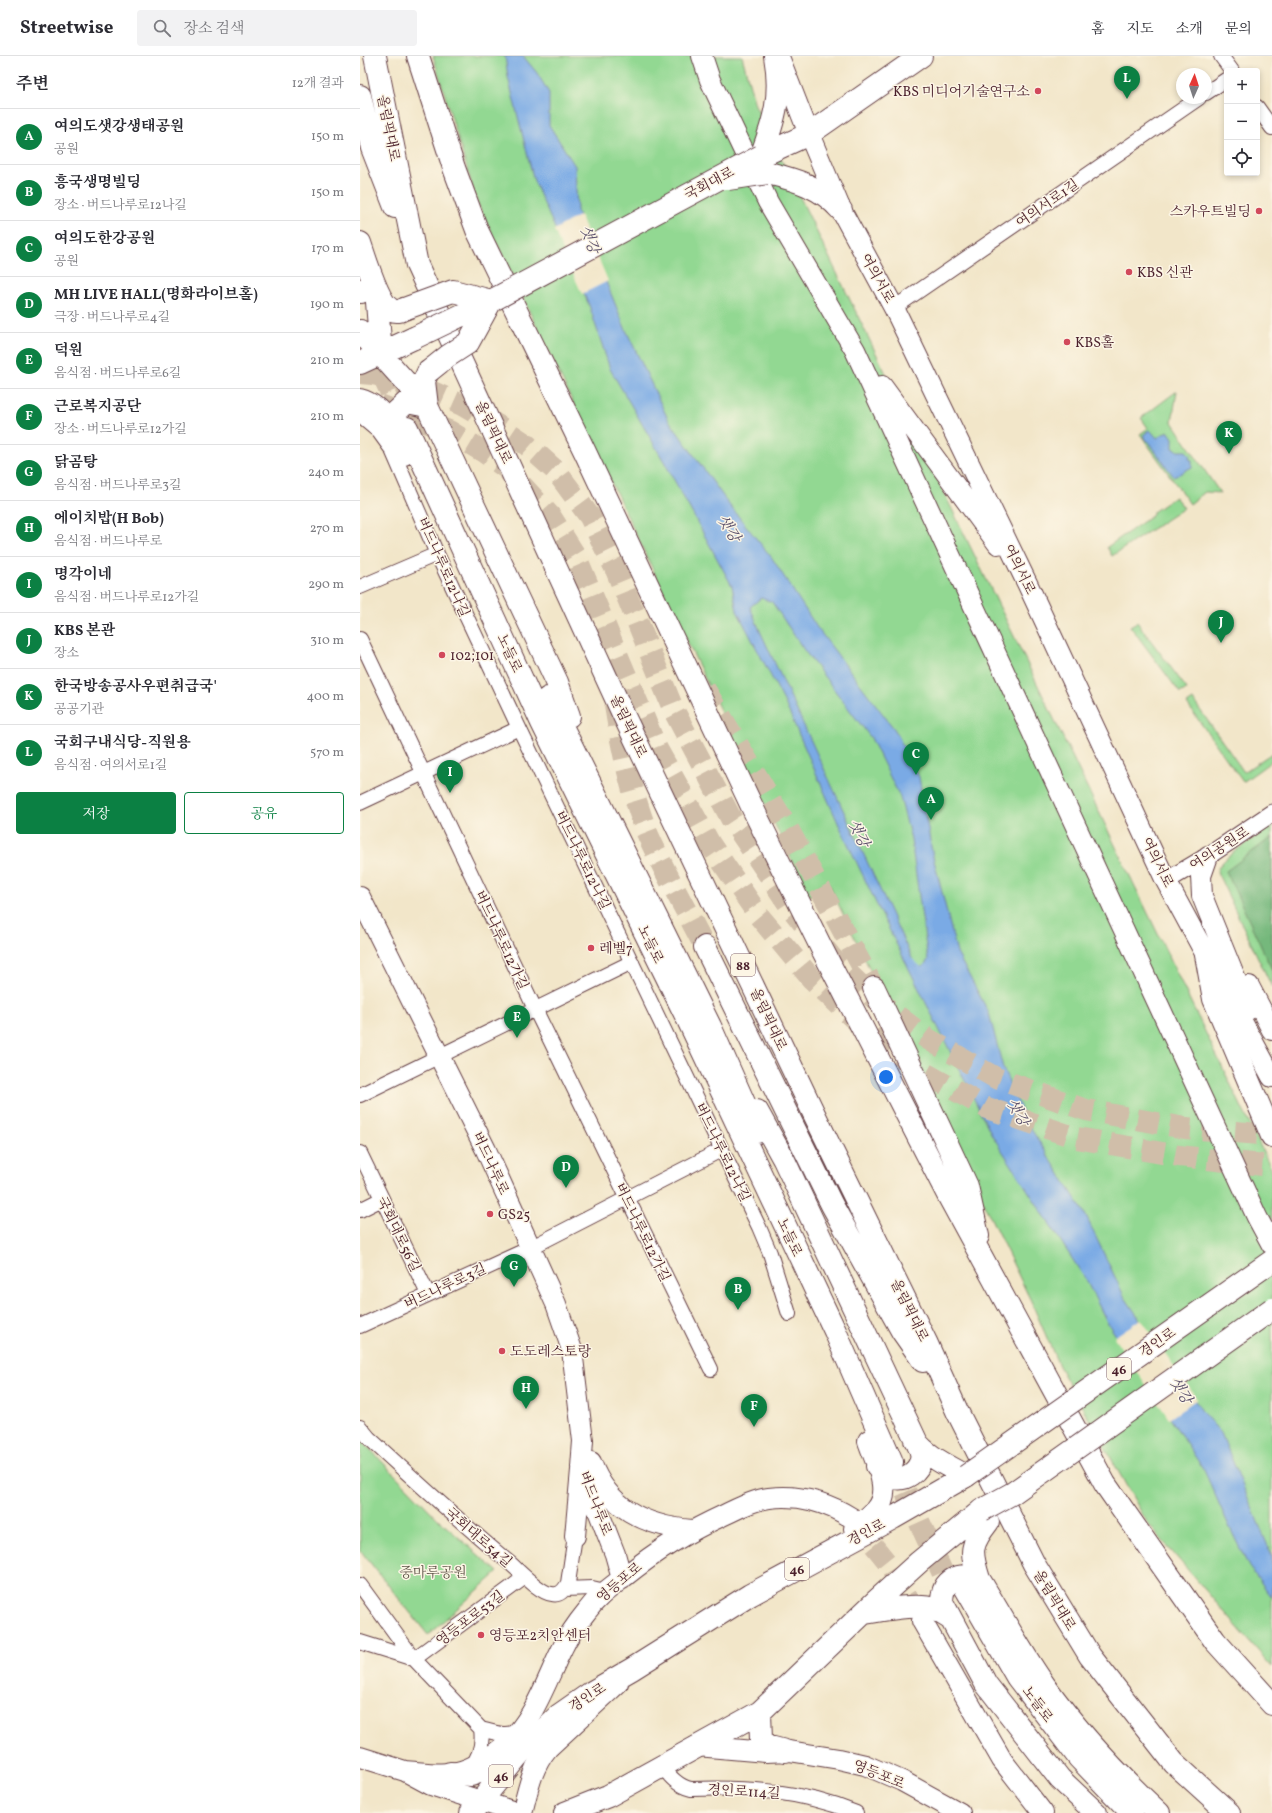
<!DOCTYPE html>
<html lang="ko">
<head>
<meta charset="utf-8">
<style>
  :root { --surface:#fff; --page:#f2f2f3; --text:#2b2b33; --muted:#7c7c81; --line:#e1e1e2; --accent:#0b8043 }
  body { margin:0; font-family:Vollkorn,"Noto Serif KR",serif; background:var(--page); color:var(--text) }
  .controls { position:absolute; right:12px; top:12px; display:grid; overflow:hidden; border-radius:4px; box-shadow:0 2px 6px #0003 }
  .controls button { width:36px; height:36px; display:grid; place-items:center; padding:0; border:0; border-bottom:1px solid var(--line); background:var(--surface); color:var(--text); font:20px sans-serif }
  .compass { position:absolute; left:816px; top:12px; width:36px; height:36px; border-radius:50%; background:var(--surface); box-shadow:0 2px 6px #0003; rotate:3deg }
  .you { position:absolute; left:526px; top:1021px; width:14px; height:14px; margin:-10px; border:3px solid #fff; border-radius:50%; background:#1a73e8; box-shadow:0 0 0 6px #1a73e833 }
  .badge { display:grid; place-items:center; width:26px; height:26px; border-radius:50%; background:var(--accent); color:#fff; font-size:13px; font-weight:700 }
  .pin { position:absolute; translate:-50% -33px; filter:drop-shadow(0 1px 2px #0008) }
  .pin::after { content:''; position:absolute; top:21px; width:14px; height:12px; background:inherit; clip-path:polygon(0 0,100% 0,50% 100%) }
  .list { margin:0; padding:0; list-style:none }
  h2 { display:flex; justify-content:space-between; align-items:center; height:52px; margin:0; padding:0 16px; font-size:17px }
  h2 small { font-size:13px; font-weight:400; color:var(--muted) }
  .list li { display:grid; grid-template-columns:26px 1fr auto; gap:12px; align-items:center; box-sizing:border-box; height:56px; padding:0 16px; border-top:1px solid var(--line) }
  .list b { display:block; font-size:15px; white-space:nowrap }
  .list p { margin:0; font-size:13px; white-space:nowrap; color:var(--muted) }
  .list em { font-size:13px; font-style:normal; color:var(--muted) }
  .actions { display:flex; gap:8px; padding:12px 16px }
  .actions a { flex:1; padding:9px 0; border:1px solid var(--accent); border-radius:4px; text-align:center; font-size:14px; color:var(--accent) }
  .actions .main { background:var(--accent); color:#fff }
  .icon { flex:none; width:22px; height:22px; fill:none; stroke:currentColor; stroke-width:2; stroke-linecap:round; stroke-linejoin:round }
  .map { position:relative; flex:none; width:912px; height:1757px; overflow:hidden }
  header { display:flex; align-items:center; gap:24px; box-sizing:border-box; height:56px; padding:0 20px; background:var(--surface); border-bottom:1px solid var(--line) }
  header strong { font-size:19px }
  nav { display:flex; gap:22px; margin-inline-start:auto; font-size:14px }
  .search { width:280px; height:36px; background:var(--page); display:flex; align-items:center; gap:10px; box-sizing:border-box; padding:0 14px; border-radius:4px; color:var(--muted); font-size:15px }
  main { display:flex }
  aside { flex:1; background:var(--surface) }
  .map>svg:first-child { display:block }
  .green { fill:#92d892; stroke:#6e7c5e }
  .forest { fill:#75b87c; stroke:#606c54 }
  .water { fill:#7aaae5; stroke:#626488; fill-rule:evenodd }
  .pier { fill:#f2e6c9 }
  .lines { fill:none; stroke-linecap:round; stroke-linejoin:round }
  .stream { stroke:#7aaae5; stroke-width:3.5 }
  .secondary-tunnel { stroke:#d0bea9; stroke-width:20; stroke-dasharray:20 10; stroke-linecap:butt }
  .primary-tunnel { stroke:#d0bea9; stroke-width:22; stroke-dasharray:22 11; stroke-linecap:butt }
  .trunk-tunnel { stroke:#d0bea9; stroke-width:22; stroke-dasharray:22 11; stroke-linecap:butt }
  .minor-casing { stroke:#633d43; stroke-width:16 }
  .tertiary-casing { stroke:#633d43; stroke-width:19 }
  .secondary-casing { stroke:#633d43; stroke-width:22 }
  .primary-casing { stroke:#633d43; stroke-width:24 }
  .trunk-casing { stroke:#633d43; stroke-width:24 }
  .minor { stroke:#fff; stroke-width:14 }
  .tertiary { stroke:#fff; stroke-width:17 }
  .secondary { stroke:#fff; stroke-width:20 }
  .primary { stroke:#fff; stroke-width:22 }
  .trunk { stroke:#fff; stroke-width:22 }
  .primary-bridge-casing { stroke:#633d43; stroke-width:24; stroke-linecap:butt }
  .primary-bridge { stroke:#fff; stroke-width:22 }
  .poi-dot { fill:#d1495b; stroke:#fcf5e5; stroke-width:1.5 }
  .labels { text-anchor:middle; stroke-width:3; stroke-linejoin:round; paint-order:stroke }
  .shield { fill:#fcf5e5; stroke:#7f5f63; stroke-width:1 }
  .shield-label { font-size:13px; font-weight:bold; fill:#4a1f2b }
  .poi-label { font-size:14px; fill:#4a1f2b; stroke:#fcf5e5; text-anchor:start }
  .street-label { font-size:14px; fill:#4a1f2b; stroke:#fcf5e5 }
  .park-label { font-size:14px; fill:#60564a; stroke:#fcf5e5 }
  .water-label { font-size:15px; font-style:italic; fill:#5b506c; stroke:#fcf5e5 }
</style>
</head>
<body>
<header>
<strong>Streetwise</strong>
<div class="search"><svg class="icon" aria-label="search" viewBox="0 0 24 24"><circle cx="10" cy="10" r="6"/><path d="M15 15l6 6"/></svg>장소 검색</div>
<nav><a>홈</a><a>지도</a><a>소개</a><a>문의</a></nav>
</header>
<main>
<aside>
<h2>주변<small>12개 결과</small></h2>
<ul class="list">
<li><span class="badge">A</span><div><b>여의도샛강생태공원</b><p>공원</p></div><em>150 m</em></li>
<li><span class="badge">B</span><div><b>흥국생명빌딩</b><p>장소 · 버드나루로12나길</p></div><em>150 m</em></li>
<li><span class="badge">C</span><div><b>여의도한강공원</b><p>공원</p></div><em>170 m</em></li>
<li><span class="badge">D</span><div><b>MH LIVE HALL(명화라이브홀)</b><p>극장 · 버드나루로4길</p></div><em>190 m</em></li>
<li><span class="badge">E</span><div><b>덕원</b><p>음식점 · 버드나루로6길</p></div><em>210 m</em></li>
<li><span class="badge">F</span><div><b>근로복지공단</b><p>장소 · 버드나루로12가길</p></div><em>210 m</em></li>
<li><span class="badge">G</span><div><b>닭곰탕</b><p>음식점 · 버드나루로3길</p></div><em>240 m</em></li>
<li><span class="badge">H</span><div><b>에이치밥(H Bob)</b><p>음식점 · 버드나루로</p></div><em>270 m</em></li>
<li><span class="badge">I</span><div><b>명각이네</b><p>음식점 · 버드나루로12가길</p></div><em>290 m</em></li>
<li><span class="badge">J</span><div><b>KBS 본관</b><p>장소</p></div><em>310 m</em></li>
<li><span class="badge">K</span><div><b>한국방송공사우편취급국'</b><p>공공기관</p></div><em>400 m</em></li>
<li><span class="badge">L</span><div><b>국회구내식당-직원용</b><p>음식점 · 여의서로1길</p></div><em>570 m</em></li>
</ul>
<div class="actions"><a class="main">저장</a><a>공유</a></div>
</aside>
<div class="map">
<svg width="912" height="1757" viewBox="0 0 912 1757">
  <rect width="100%" height="100%" fill="#fcf5e5"/>
  <filter id="ink" filterUnits="userSpaceOnUse"><feTurbulence type="fractalNoise" baseFrequency=".025" numOctaves="2"/><feDisplacementMap in="SourceGraphic" scale="8" xChannelSelector="R" yChannelSelector="G"/><feConvolveMatrix kernelMatrix="1 2 1 2 8 2 1 2 1" color-interpolation-filters="sRGB"/></filter>
  <filter id="wash" filterUnits="userSpaceOnUse"><feTurbulence type="fractalNoise" baseFrequency=".012" numOctaves="4" result="noise"/><feDisplacementMap in="SourceGraphic" scale="16" xChannelSelector="R" yChannelSelector="G"/><feGaussianBlur stdDeviation="0.9" result="paint"/><feColorMatrix in="noise" values="0 0 0 0 0 0 0 0 0 0 0 0 0 0 0 0 0 1.4 0 .05"/><feComposite in="paint" operator="in"/></filter>
  <g filter="url(#wash)">
    <rect width="100%" height="100%" fill="#f2e6c9"/>
    <path class="green" d="M 73,0 L 382,0 L 395,49 L 668,609 L 912,1114 L 912,1611 L 788,1468 L 699,1310 L 671,1245 L 469,829 L 449,840 L 117,146 Z
      M 817,335 L 812,366 L 860,437 L 845,436 L 830,448 L 780,378 L 788,372 L 781,362 Z
      M 815,441 L 824,452 L 752,500 L 747,491 L 793,459 L 793,456 Z
      M 777,566 L 827,633 L 820,637 L 770,570 Z
      M 833,644 L 884,716 L 912,697 L 912,705 L 883,726 L 827,648 Z
      M 912,770 L 912,931 L 857,816 C 858,803 900,778 912,770 Z
      M 0,1383 L 80,1465 L 138,1516 L 68,1579 L 0,1494 Z"/>
    <path class="forest" d="M 912,781 L 912,914 L 866,815 Z"/>
    <path class="water" d="M 145,0 L 163,0 L 177,17 L 189,37 L 189,69 L 215,110 L 217,155 L 265,272 L 308,363 L 370,450 L 412,502 L 458,573 L 535,674 L 559,721 L 572,796 L 597,897 L 629,957 L 643,1012 L 668,1068 L 724,1156 L 764,1240 L 844,1358 L 861,1377 L 912,1500 L 912,1541 L 889,1511 L 869,1470 L 844,1414 L 747,1266 L 726,1224 L 632,1079 L 516,847 L 479,769 L 425,647 L 377,555 L 372,530 L 306,409 L 250,313 L 229,249 L 174,125 L 148,21 ZM 401,542 L 412,546 L 444,594 L 511,682 L 540,741 L 551,783 L 568,904 L 563,911 L 556,911 L 400,575 L 390,551 Z
      M 790,374 L 797,382 L 808,375 L 813,382 L 813,392 L 818,395 L 826,395 L 830,400 L 829,403 L 832,404 L 832,411 L 814,421 L 783,379 Z"/>
    <path class="pier" d="M 220,159 L 248,225 L 222,238 L 194,174 Z
      M 781,1263 L 837,1343 L 809,1363 L 754,1281 Z"/>
    <g class="lines">
      <path class="stream" d="M 551,904 L 561,913"/>
    </g>
  </g>
  <g filter="url(#ink)">
    <g class="lines">
      <path class="secondary-tunnel" d="M 495,1466 L 527,1506 L 561,1563"/>
      <path class="primary-tunnel" d="M 8,286 L 45,368
        M 45,331 L 60,365
        M 532,1406 L 590,1533"/>
      <path class="trunk-tunnel" d="M 0,317 L 13,318 L 55,328 L 102,349 L 137,369 L 167,389 L 196,415 L 230,461 L 257,516 L 314,655 L 372,764 L 432,853 L 443,867
        M 20,349 L 89,375 L 124,396 L 146,412 L 191,461 L 216,501 L 297,693 L 350,788 L 399,860 L 451,922 L 492,961 L 552,1010 L 627,1052 L 717,1082 L 819,1100 L 912,1110
        M 344,632 L 427,771 L 514,932
        M 255,648 C 261,691 272,739 288,779 C 305,817 326,854 345,891
        M 465,893 L 473,903 L 516,944 L 568,983 L 636,1022 L 726,1054 L 825,1072 L 912,1079"/>
      <defs>
        <path id="minor" d="M 861,0 L 872,15
          M 846,37 L 867,23
          M 897,51 L 912,72
          M 534,252 L 839,42
          M 0,360 L 19,376 L 32,394 L 77,498 L 159,672 L 399,1171 L 410,1197 L 429,1258
          M 0,531 L 77,498
          M 0,583 L 175,953 L 351,1313
          M 0,747 L 159,672
          M 0,1039 L 272,906
          M 0,1097 L 68,1238
          M 0,1154 L 22,1143
          M 0,1270 L 170,1192 L 361,1094
          M 0,1371 L 9,1382 C 56,1425 102,1468 151,1508 C 160,1516 180,1537 192,1538 C 200,1540 205,1533 208,1527 L 215,1480
          M 0,1529 L 54,1603 L 121,1673 C 123,1687 121,1699 111,1711
          M 205,1533 L 232,1532 L 245,1535
          M 0,1586 L 54,1603 L 165,1521
          M 121,1673 C 136,1677 145,1681 159,1675
          M 302,1710 C 310,1721 318,1730 331,1733 C 388,1731 443,1735 496,1757"/>
        <path id="tertiary" d="M 806,825 L 848,800 L 912,757"/>
        <path id="secondary" d="M 342,0 L 350,24 L 408,146 L 495,294 L 897,1161 L 912,1189
          M 419,1 L 449,78 L 481,154 L 534,252 L 667,527 L 806,825 L 912,1021
          M 522,330 L 638,488
          M 848,800 L 841,820 L 842,840 L 888,954
          M 0,841 L 126,1094 L 196,1248 L 212,1294 L 223,1385 L 221,1411 L 255,1498 L 262,1523
          M 889,930 L 912,974
          M 231,1406 C 248,1452 284,1470 332,1474
          M 215,1480 L 221,1414
          M 562,1565 L 642,1704 L 683,1757
          M 337,1690 L 406,1696 L 429,1695 L 479,1703 L 505,1709 L 542,1725 L 600,1757
          M 0,1701 L 45,1715 L 71,1729 L 158,1757
          M 45,1715 C 60,1716 76,1719 91,1717 C 110,1715 129,1702 144,1690 C 174,1665 185,1627 202,1593 C 208,1580 218,1566 227,1555 C 238,1540 250,1532 264,1521 C 298,1494 325,1477 364,1459 C 379,1452 393,1444 409,1442 C 440,1438 466,1446 492,1462
          M 162,1757 C 168,1733 172,1711 188,1692 L 258,1627"/>
        <path id="primary" d="M 401,100 L 449,78 L 561,0
          M 401,100 C 415,63 422,39 415,0
          M 408,117 C 437,124 461,131 481,154
          M 0,187 C 5,202 19,248 32,254 C 36,256 41,255 44,253
          M 16,233 L 21,298
          M 0,234 L 1,236
          M 0,275 L 67,350
          M 0,307 L 54,282
          M 68,316 L 64,325 L 67,350 L 197,626 L 209,660
          M 0,344 C 25,351 35,377 44,398
          M 47,372 L 182,667 L 327,962 L 475,1275 L 532,1406
          M 34,374 L 33,359 L 47,346 L 67,350
          M 188,642 L 350,970 L 397,1076
          M 846,899 L 854,943 L 912,1080
          M 397,1055 L 424,1104 L 560,1393 C 561,1396 562,1400 561,1403 C 559,1415 545,1426 533,1421 C 527,1419 522,1414 517,1410
          M 628,1466 C 610,1489 610,1495 619,1523 C 641,1559 661,1596 685,1630 C 718,1676 757,1718 799,1757
          M 495,1473 C 502,1467 510,1461 516,1454 C 533,1435 516,1406 509,1385
          M 619,1523 C 599,1516 582,1523 582,1546 L 626,1628 L 700,1723 L 736,1757
          M 602,1526 L 657,1621 L 719,1702 L 772,1757
          M 504,1557 C 521,1554 558,1547 574,1553 C 580,1556 585,1560 591,1563
          M 400,1656 L 401,1684 L 406,1690 L 425,1695
          M 90,1717 L 111,1719 L 130,1712 L 153,1700
          M 111,1757 L 161,1696 L 199,1659 L 232,1636 L 272,1613 L 390,1539 L 533,1462 L 606,1420 C 589,1410 566,1400 555,1384
          M 205,1757 L 248,1740 L 400,1656 L 516,1545 L 559,1506 L 622,1454"/>
        <path id="trunk" d="M 15,0 L 57,209 L 264,660 L 457,1064 L 566,1286 L 597,1355 L 674,1508 L 730,1600 L 814,1707 L 869,1757
          M 58,0 L 94,112 L 117,174 L 225,396 L 396,759 L 463,895 L 589,1141 L 745,1428 L 855,1585 L 912,1648
          M 0,40 L 12,92 L 35,151
          M 345,891 L 472,1149 L 542,1275 L 563,1305
          M 514,932 L 607,1130 L 618,1180"/>
      </defs>
      <use href="#minor" class="minor-casing"/>
      <use href="#tertiary" class="tertiary-casing"/>
      <use href="#secondary" class="secondary-casing"/>
      <use href="#primary" class="primary-casing"/>
      <use href="#trunk" class="trunk-casing"/>
      <use href="#minor" class="minor"/>
      <use href="#tertiary" class="tertiary"/>
      <use href="#secondary" class="secondary"/>
      <use href="#primary" class="primary"/>
      <use href="#trunk" class="trunk"/>
      <defs>
        <path id="primary-bridge" d="M 368,123 L 408,117
          M 44,253 L 93,235 L 131,245
          M 54,282 L 131,245 L 401,100
          M 68,316 L 88,300 L 108,287 L 131,245
          M 606,1420 L 912,1205
          M 622,1454 L 653,1437 L 912,1253"/>
      </defs>
      <use href="#primary-bridge" class="primary-bridge-casing"/>
      <use href="#primary-bridge" class="primary-bridge"/>
    </g>
  </g>
  <g class="poi-dot">
    <circle cx="678" cy="35" r="4"/>
    <circle cx="899" cy="155" r="4"/>
    <circle cx="769" cy="216" r="4"/>
    <circle cx="707" cy="286" r="4"/>
    <circle cx="82" cy="599" r="4"/>
    <circle cx="231" cy="892" r="4"/>
    <circle cx="130" cy="1158" r="4"/>
    <circle cx="142" cy="1295" r="4"/>
    <circle cx="121" cy="1579" r="4"/>
  </g>
  <g class="labels">
    <g class="shield">
      <rect x="371" y="898" width="24" height="22" rx="3"/>
      <rect x="747" y="1302" width="24" height="22" rx="3"/>
      <rect x="425" y="1502" width="24" height="22" rx="3"/>
      <rect x="129" y="1709" width="24" height="22" rx="3"/>
    </g>
    <g class="shield-label">
      <text x="383" y="914">88</text>
      <text x="759" y="1318">46</text>
      <text x="437" y="1518">46</text>
      <text x="141" y="1725">46</text>
    </g>
    <g class="poi-label">
      <text x="670" y="40" text-anchor="end">KBS 미디어기술연구소</text>
      <text x="891" y="160" text-anchor="end">스카우트빌딩</text>
      <text x="777" y="221">KBS 신관</text>
      <text x="715" y="291">KBS홀</text>
      <text x="90" y="604">102;101</text>
      <text x="239" y="897">레벨7</text>
      <text x="138" y="1163">GS25</text>
      <text x="150" y="1300">도도레스토랑</text>
      <text x="129" y="1584">영등포2치안센터</text>
    </g>
    <g class="street-label">
      <text transform="translate(29 72) rotate(79)" y="5">올림픽대로</text>
      <text transform="translate(349 127) rotate(-28)" y="5">국회대로</text>
      <text transform="translate(687 147) rotate(-35)" y="5">여의서로1길</text>
      <text transform="translate(518 222) rotate(61)" y="5">여의서로</text>
      <text transform="translate(134 376) rotate(65)" y="5">올림픽대로</text>
      <text transform="translate(84 511) rotate(66)" y="5">버드나루로12나길</text>
      <text transform="translate(660 513) rotate(64)" y="5">여의서로</text>
      <text transform="translate(150 597) rotate(65)" y="5">노들로</text>
      <text transform="translate(269 670) rotate(65)" y="5">올림픽대로</text>
      <text transform="translate(859 792) rotate(-33)" y="5">여의공원로</text>
      <text transform="translate(223 804) rotate(64)" y="5">버드나루로12나길</text>
      <text transform="translate(798 806) rotate(64)" y="5">여의서로</text>
      <text transform="translate(142 884) rotate(65)" y="5">버드나루로12가길</text>
      <text transform="translate(291 888) rotate(64)" y="5">노들로</text>
      <text transform="translate(409 963) rotate(65)" y="5">올림픽대로</text>
      <text transform="translate(363 1096) rotate(64)" y="5">버드나루로12나길</text>
      <text transform="translate(131 1107) rotate(65)" y="5">버드나루로</text>
      <text transform="translate(283 1176) rotate(64)" y="5">버드나루로12가길</text>
      <text transform="translate(39 1178) rotate(64)" y="5">국회대로56길</text>
      <text transform="translate(430 1181) rotate(65)" y="5">노들로</text>
      <text transform="translate(85 1230) rotate(-25)" y="5">버드나루로3길</text>
      <text transform="translate(550 1254) rotate(64)" y="5">올림픽대로</text>
      <text transform="translate(797 1286) rotate(-35)" y="5">경인로</text>
      <text transform="translate(236 1447) rotate(69)" y="5">버드나루로</text>
      <text transform="translate(506 1476) rotate(-28)" y="5">경인로</text>
      <text transform="translate(119 1481) rotate(41)" y="5">국회대로54길</text>
      <text transform="translate(259 1526) rotate(-40)" y="5">영등포로</text>
      <text transform="translate(695 1544) rotate(59)" y="5">올림픽대로</text>
      <text transform="translate(110 1562) rotate(-37)" y="5">영등포로53길</text>
      <text transform="translate(227 1641) rotate(-33)" y="5">경인로</text>
      <text transform="translate(678 1648) rotate(53)" y="5">노들로</text>
      <text transform="translate(519 1718) rotate(22)" y="5">영등포로</text>
      <text transform="translate(384 1735) rotate(3)" y="5">경인로114길</text>
    </g>
    <g class="park-label">
      <text x="73" y="1521">중마루공원</text>
    </g>
    <g class="water-label">
      <text transform="translate(230 183) rotate(69)" y="5">샛강</text>
      <text transform="translate(369 472) rotate(58)" y="5">샛강</text>
      <text transform="translate(499 777) rotate(65)" y="5">샛강</text>
      <text transform="translate(658 1056) rotate(61)" y="5">샛강</text>
      <text transform="translate(821 1334) rotate(59)" y="5">샛강</text>
    </g>
  </g>
</svg>
<div class="controls">
<button>+</button>
<button>−</button>
<button><svg class="icon" aria-label="locate" viewBox="0 0 24 24"><circle cx="12" cy="12" r="6"/><path d="M12 2v4M12 18v4M2 12h4M18 12h4"/></svg></button>
</div>
<svg class="compass" viewBox="-18 -18 36 36"><path d="M0-13l5 13h-10z" fill="#e53935"/><path d="M0 13l5-13h-10z" fill="#7c7c81"/></svg>
<div class="you"></div>
<div class="pin badge" style="left:571px;top:764px">A</div>
<div class="pin badge" style="left:378px;top:1254px">B</div>
<div class="pin badge" style="left:556px;top:719px">C</div>
<div class="pin badge" style="left:206px;top:1132px">D</div>
<div class="pin badge" style="left:157px;top:982px">E</div>
<div class="pin badge" style="left:394px;top:1371px">F</div>
<div class="pin badge" style="left:154px;top:1231px">G</div>
<div class="pin badge" style="left:166px;top:1353px">H</div>
<div class="pin badge" style="left:90px;top:737px">I</div>
<div class="pin badge" style="left:861px;top:587px">J</div>
<div class="pin badge" style="left:869px;top:398px">K</div>
<div class="pin badge" style="left:767px;top:43px">L</div>
</div>
</main>
</body>
</html>
